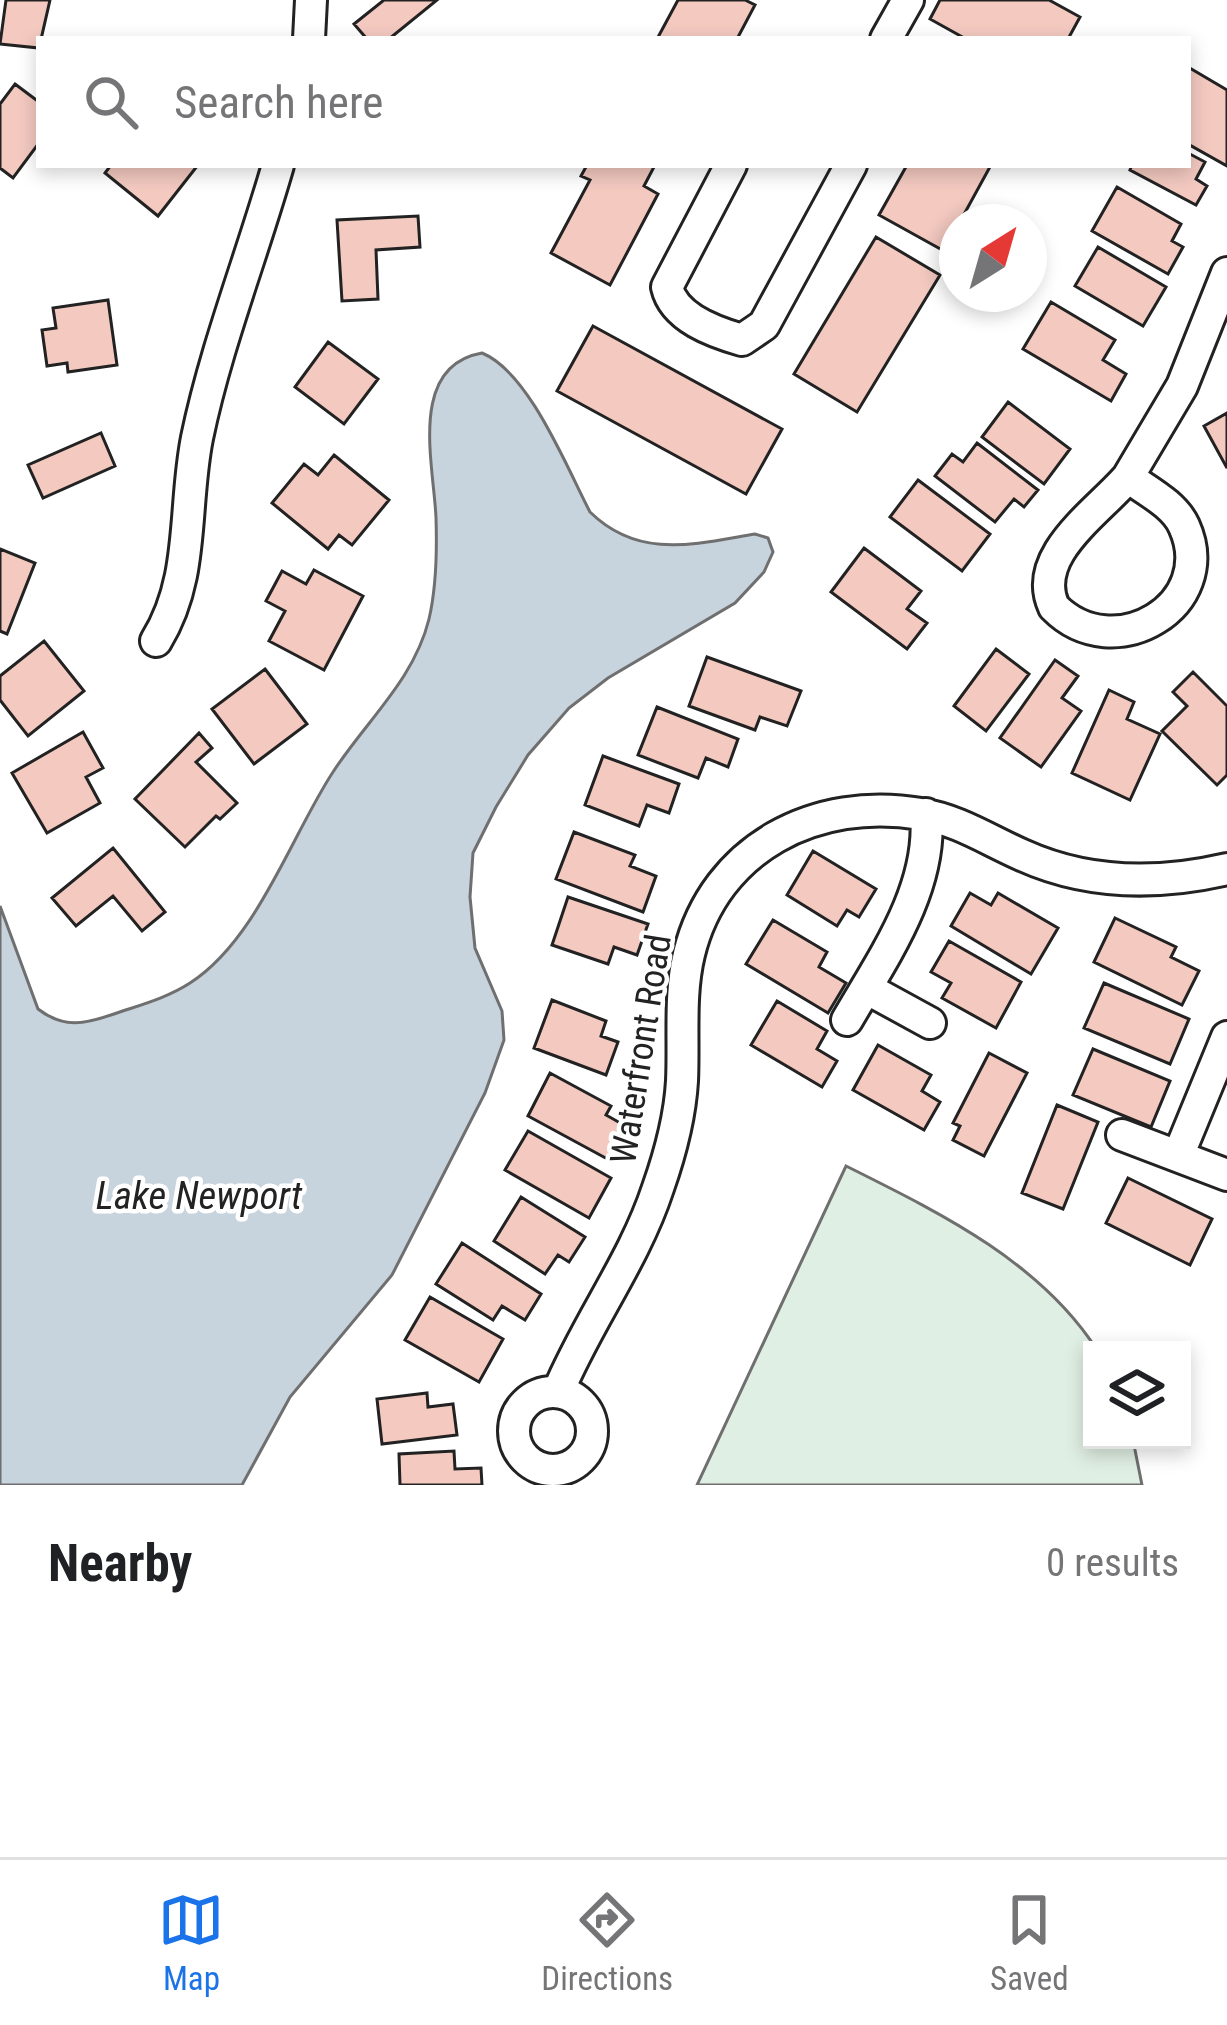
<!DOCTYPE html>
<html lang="en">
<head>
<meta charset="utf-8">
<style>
  :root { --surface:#fff; --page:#f6f6f6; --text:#202124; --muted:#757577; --line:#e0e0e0; --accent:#1a73e8 }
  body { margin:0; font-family:"Roboto Condensed",sans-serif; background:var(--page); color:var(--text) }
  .controls { position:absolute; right:36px; bottom:36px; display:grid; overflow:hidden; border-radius:0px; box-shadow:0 6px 18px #0003 }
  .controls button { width:108px; height:108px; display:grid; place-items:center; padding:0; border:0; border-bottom:3px solid var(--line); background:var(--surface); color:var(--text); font:60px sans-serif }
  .compass { position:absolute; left:939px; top:204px; width:108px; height:108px; border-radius:50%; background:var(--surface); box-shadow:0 6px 18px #0003; rotate:37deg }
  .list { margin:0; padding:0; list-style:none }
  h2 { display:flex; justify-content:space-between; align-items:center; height:156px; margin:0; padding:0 48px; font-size:51px }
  h2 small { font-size:39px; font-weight:400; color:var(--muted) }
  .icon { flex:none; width:66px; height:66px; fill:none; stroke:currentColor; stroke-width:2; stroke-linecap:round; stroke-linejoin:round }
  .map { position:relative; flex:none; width:1227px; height:1485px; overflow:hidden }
  .search { position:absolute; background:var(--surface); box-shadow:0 6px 18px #0003; left:36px; right:36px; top:36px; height:132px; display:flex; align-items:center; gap:30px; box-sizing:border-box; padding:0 42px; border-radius:0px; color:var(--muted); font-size:45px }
  .sheet { height:372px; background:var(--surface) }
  nav { display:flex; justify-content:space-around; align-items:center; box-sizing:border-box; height:168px; border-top:3px solid var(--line); background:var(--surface); font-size:33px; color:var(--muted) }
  nav a { display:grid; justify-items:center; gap:6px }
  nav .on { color:var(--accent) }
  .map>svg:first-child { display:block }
  .green { fill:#e0efe3; stroke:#6f6f6f; stroke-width:3 }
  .water { fill:#c7d3dd; stroke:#6f6f6f; stroke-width:3 }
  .building { fill:#f3c9c0; stroke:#222; stroke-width:3 }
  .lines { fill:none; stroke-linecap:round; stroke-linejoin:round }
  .minor-casing { stroke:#222; stroke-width:36 }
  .minor { stroke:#fff; stroke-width:30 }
  .labels { text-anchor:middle; stroke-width:9; stroke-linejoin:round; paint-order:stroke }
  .street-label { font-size:36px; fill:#222; stroke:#fff }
  .water-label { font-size:39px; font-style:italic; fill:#222; stroke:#fff }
</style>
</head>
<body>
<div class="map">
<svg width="1227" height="1485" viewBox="0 0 1227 1485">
  <rect width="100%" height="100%" fill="#fff"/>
  <path class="green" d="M 846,1166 C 938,1212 1040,1261 1097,1350 L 1092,1350 L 1092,1440 L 1133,1440 L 1142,1485 L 697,1485 Z"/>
  <path class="water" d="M 482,353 C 529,372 567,468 590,512 C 639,560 695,544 755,534 L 768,538 L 773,552 L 764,572 L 735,603 L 608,678 L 569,708 L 528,755 L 496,807 L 473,853 L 470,897 L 475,948 L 502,1011 L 504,1040 L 485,1093 L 392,1275 L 290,1397 L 242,1485 L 0,1485 L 0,906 L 38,1009 C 64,1029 85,1024 114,1014 C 140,1005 167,998 190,983 C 257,940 291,836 333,772 C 366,721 414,680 429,619 C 436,589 437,549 436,518 C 434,466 407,366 482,353 Z"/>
  <path class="building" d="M 6,0 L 50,0 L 39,48 L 0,44 Z
    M 384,0 L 437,0 L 389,39 L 367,39 L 354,24 Z
    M 678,0 L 745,0 L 755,5 L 737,39 L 657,39 Z
    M 940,0 L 1049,0 L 1080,17 L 1068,39 L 966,39 L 930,19 Z
    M 1188,67 L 1227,90 L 1227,166 L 1188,144 Z
    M 15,84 L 39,102 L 39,143 L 13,178 L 0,168 L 0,104 Z
    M 1188,153 L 1205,162 L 1196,179 L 1207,186 L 1196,205 L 1130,170 L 1132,165 L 1188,165 Z
    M 111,165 L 198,165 L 158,216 L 105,173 Z
    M 587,165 L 655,165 L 644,186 L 658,194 L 610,285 L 551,253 L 590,180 L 581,176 Z
    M 907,165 L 991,165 L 944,251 L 879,215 Z
    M 1117,187 L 1181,224 L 1172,241 L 1183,247 L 1168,274 L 1092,231 Z
    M 418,216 L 420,247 L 376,250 L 378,299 L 342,301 L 337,220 Z
    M 876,237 L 940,275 L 857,412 L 794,374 Z
    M 1098,247 L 1166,287 L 1143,326 L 1075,286 Z
    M 108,300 L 117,365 L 68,372 L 67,363 L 47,366 L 42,330 L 56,328 L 53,308 Z
    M 1051,302 L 1115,340 L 1103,360 L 1126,374 L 1111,401 L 1023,349 Z
    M 593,326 L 782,429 L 746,494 L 557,391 Z
    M 328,342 L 378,379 L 344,424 L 295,387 Z
    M 1008,402 L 1070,449 L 1044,484 L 982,437 Z
    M 1227,413 L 1227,468 L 1204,426 Z
    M 101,433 L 115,466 L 43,498 L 28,465 Z
    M 977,443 L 1038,490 L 1024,507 L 1014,499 L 995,522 L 935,476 L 952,454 L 963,462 Z
    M 334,455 L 389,500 L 352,545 L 339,535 L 328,549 L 272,503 L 304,464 L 318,475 Z
    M 918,480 L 990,534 L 962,571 L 890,517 Z
    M 864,548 L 921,591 L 907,609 L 927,623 L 907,649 L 831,592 Z
    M 0,549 L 35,563 L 7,634 L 0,631 Z
    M 314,570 L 363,596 L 324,670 L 269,641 L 285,611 L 266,601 L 282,571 L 306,584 Z
    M 44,641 L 84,691 L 28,736 L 0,700 L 0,676 Z
    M 996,649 L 1029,674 L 986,731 L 954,706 Z
    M 707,657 L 801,691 L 787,726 L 760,717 L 755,730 L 689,706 Z
    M 1055,660 L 1078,676 L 1062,698 L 1081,711 L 1041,767 L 1000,738 Z
    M 265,669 L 307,724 L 254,764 L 212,709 Z
    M 1193,672 L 1227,706 L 1227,775 L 1217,785 L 1162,731 L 1187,706 L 1173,692 Z
    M 1109,690 L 1134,702 L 1127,719 L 1160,734 L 1130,800 L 1072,773 Z
    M 657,707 L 738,739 L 728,767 L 706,758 L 698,778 L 638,755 Z
    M 83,732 L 103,768 L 86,777 L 100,803 L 47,833 L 12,773 Z
    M 199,733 L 212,748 L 196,762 L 237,803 L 220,819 L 216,816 L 185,847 L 135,799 Z
    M 603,756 L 679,784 L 669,813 L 647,805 L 639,826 L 585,805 Z
    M 574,832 L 635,855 L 630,866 L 656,876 L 643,912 L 556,879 Z
    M 113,848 L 165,912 L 142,931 L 113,896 L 76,926 L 52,898 Z
    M 813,851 L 876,889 L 859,917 L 847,910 L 837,926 L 787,895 Z
    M 970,893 L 991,905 L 998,893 L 1058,928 L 1031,974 L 951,926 Z
    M 568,897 L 648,924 L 637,955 L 614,947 L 608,964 L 552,945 Z
    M 1115,918 L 1176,947 L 1171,957 L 1199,971 L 1182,1005 L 1094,962 Z
    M 773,920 L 827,952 L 819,967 L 846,983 L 828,1013 L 746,964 Z
    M 949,941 L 1021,982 L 996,1028 L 942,998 L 951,983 L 931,972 Z
    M 1104,983 L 1189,1019 L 1170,1064 L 1084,1028 Z
    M 552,1000 L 606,1021 L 601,1036 L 618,1042 L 606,1075 L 534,1048 Z
    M 777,1001 L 827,1031 L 817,1049 L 837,1061 L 822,1087 L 751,1045 Z
    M 878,1045 L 931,1075 L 922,1091 L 940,1102 L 924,1130 L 853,1090 Z
    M 1093,1049 L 1170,1081 L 1151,1127 L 1073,1095 Z
    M 989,1053 L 1027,1073 L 984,1156 L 953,1140 L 960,1126 L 953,1123 Z
    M 550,1073 L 611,1106 L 606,1115 L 631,1129 L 613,1162 L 528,1116 Z
    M 1057,1105 L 1098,1122 L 1063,1209 L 1022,1193 Z
    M 528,1131 L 611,1178 L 589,1218 L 505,1170 Z
    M 1128,1178 L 1212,1219 L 1190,1265 L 1106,1223 Z
    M 521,1197 L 585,1237 L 569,1262 L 558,1255 L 545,1274 L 494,1241 Z
    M 462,1243 L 541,1294 L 525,1320 L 502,1306 L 493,1320 L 436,1284 Z
    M 430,1297 L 503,1339 L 479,1382 L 405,1340 Z
    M 427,1393 L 428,1407 L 453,1404 L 457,1435 L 382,1444 L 377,1399 Z
    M 454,1451 L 455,1469 L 481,1468 L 482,1485 L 400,1485 L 399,1454 Z"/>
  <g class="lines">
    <defs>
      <path id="minor" d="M 309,39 L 311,0
        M 886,39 L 908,0
        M 731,165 L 667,287 C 674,318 714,332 742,340 L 764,325 L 851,165
        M 1128,477 C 1147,491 1174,504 1184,526 C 1220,605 1114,668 1054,607 C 1030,556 1097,513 1128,477 Z
        M 1128,477 L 1182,386 L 1227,273
        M 156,641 C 195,578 183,509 197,438 C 216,346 252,256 278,165
        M 866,988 L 930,1023
        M 847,1020 C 883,958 933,888 926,814
        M 1122,1135 L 1227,1175
        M 1178,1156 L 1227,1037
        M514 1431a39 39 0 1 1 78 0a39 39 0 1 1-78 0Z
        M 558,1392 C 587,1322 634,1261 658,1188 C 670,1154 680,1116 682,1081 C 684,1039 679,995 689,954 C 715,847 817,796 921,814 C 958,820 988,840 1022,855 C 1088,885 1158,885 1227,869"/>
    </defs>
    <use href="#minor" class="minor-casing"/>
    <use href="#minor" class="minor"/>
  </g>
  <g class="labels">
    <g class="street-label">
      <text transform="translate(640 1049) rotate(-81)" y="13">Waterfront Road</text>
    </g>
    <g class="water-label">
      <text x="199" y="1209">Lake Newport</text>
    </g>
  </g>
</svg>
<div class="controls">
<button><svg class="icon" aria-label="layers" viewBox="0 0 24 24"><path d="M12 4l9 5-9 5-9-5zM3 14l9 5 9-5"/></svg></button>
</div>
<svg class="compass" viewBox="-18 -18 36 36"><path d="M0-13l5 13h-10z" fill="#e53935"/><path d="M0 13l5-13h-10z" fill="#757577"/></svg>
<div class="search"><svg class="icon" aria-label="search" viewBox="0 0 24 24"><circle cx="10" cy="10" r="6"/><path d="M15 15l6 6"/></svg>Search here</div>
</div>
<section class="sheet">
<h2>Nearby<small>0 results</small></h2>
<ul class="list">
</ul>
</section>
<nav>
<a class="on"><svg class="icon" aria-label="map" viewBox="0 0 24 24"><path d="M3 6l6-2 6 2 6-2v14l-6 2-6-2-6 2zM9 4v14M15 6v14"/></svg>Map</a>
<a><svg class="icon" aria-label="directions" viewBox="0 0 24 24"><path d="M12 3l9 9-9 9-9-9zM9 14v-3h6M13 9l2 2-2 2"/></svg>Directions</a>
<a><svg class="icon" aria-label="saved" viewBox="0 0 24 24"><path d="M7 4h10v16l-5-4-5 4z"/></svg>Saved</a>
</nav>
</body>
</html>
